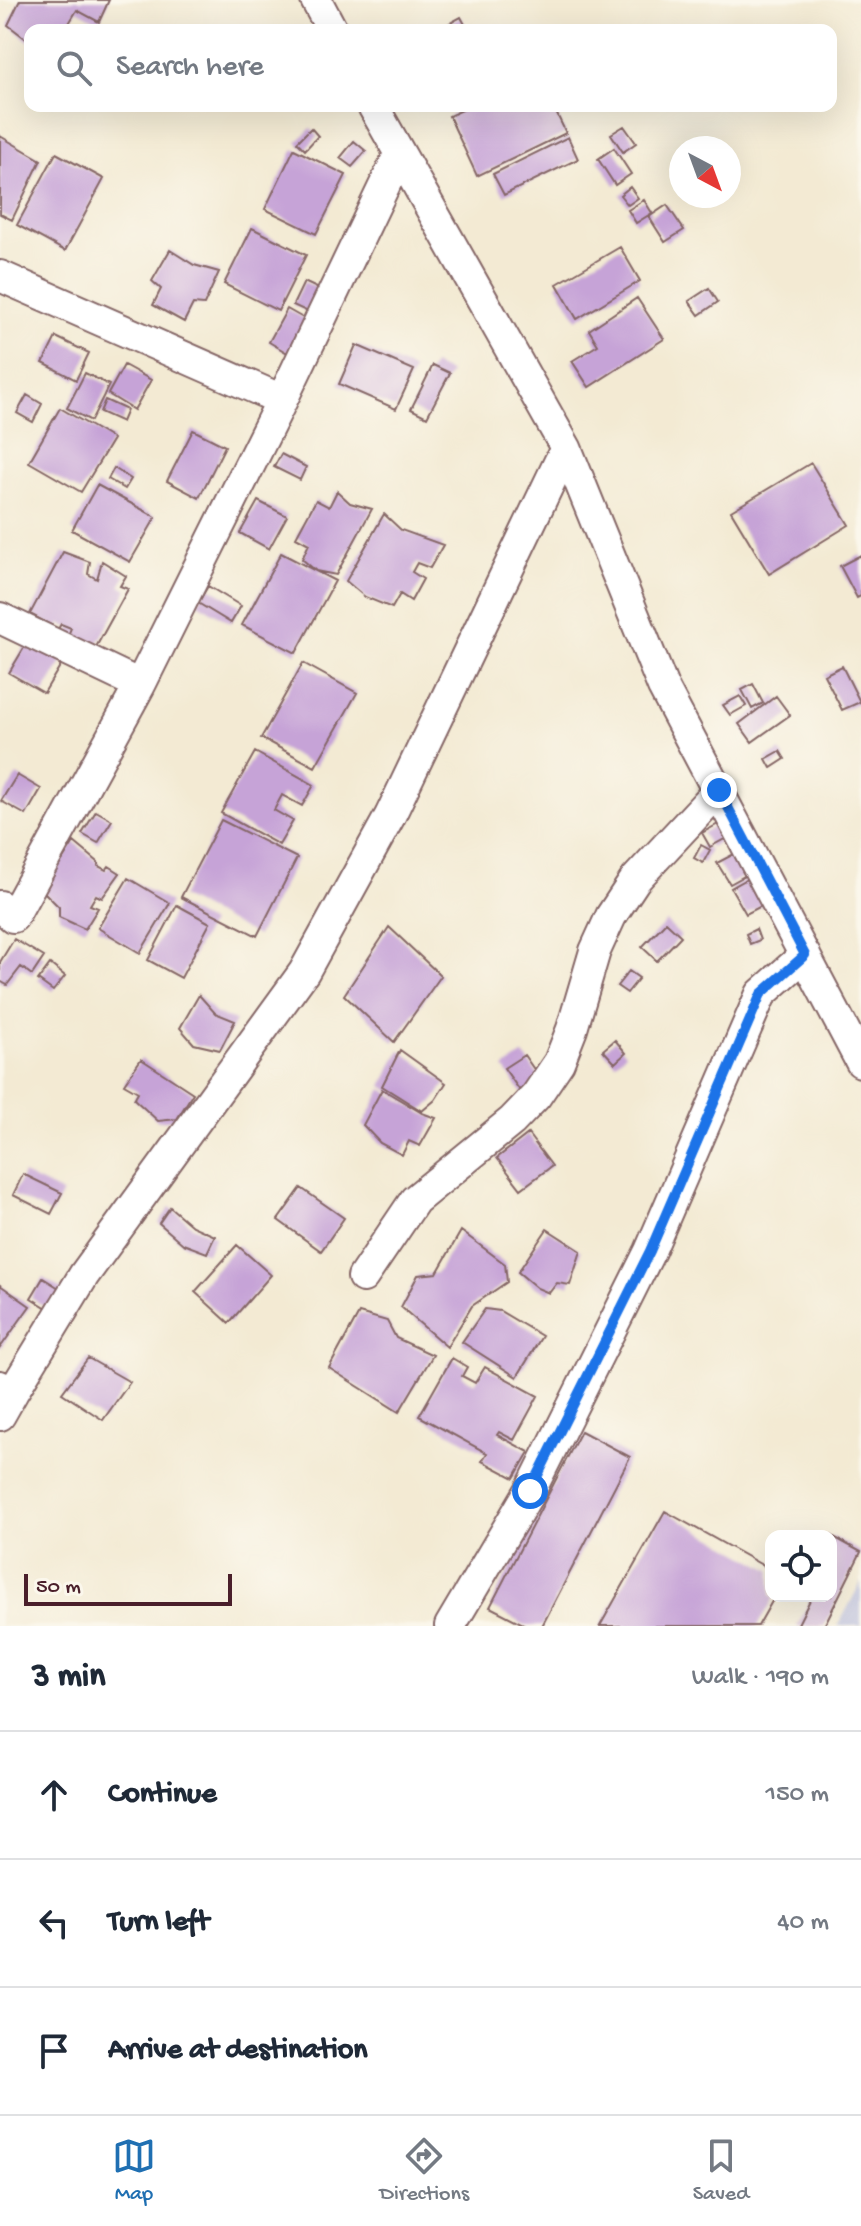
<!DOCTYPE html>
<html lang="en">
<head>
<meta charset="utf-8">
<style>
  :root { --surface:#fff; --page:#f2f2f3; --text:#1f2937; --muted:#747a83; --line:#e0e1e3; --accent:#1f6fb2 }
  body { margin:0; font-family:"Gochi Hand",sans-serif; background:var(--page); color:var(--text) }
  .controls { position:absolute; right:24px; bottom:24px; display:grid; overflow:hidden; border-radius:16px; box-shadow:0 8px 32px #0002 }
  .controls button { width:72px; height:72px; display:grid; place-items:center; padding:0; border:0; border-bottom:2px solid var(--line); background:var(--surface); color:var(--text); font:40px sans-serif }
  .compass { position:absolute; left:669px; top:136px; width:72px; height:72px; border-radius:50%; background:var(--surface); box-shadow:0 8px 32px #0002; rotate:139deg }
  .scale { position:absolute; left:24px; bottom:20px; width:208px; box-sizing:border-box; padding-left:8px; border:4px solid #4a1f2b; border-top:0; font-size:22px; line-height:28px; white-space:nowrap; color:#4a1f2b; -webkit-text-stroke:6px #fbf7ec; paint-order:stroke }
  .stop { position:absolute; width:24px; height:24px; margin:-18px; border:6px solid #1a73e8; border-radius:50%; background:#fff }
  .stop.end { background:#1a73e8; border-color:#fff; box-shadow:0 2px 8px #0008 }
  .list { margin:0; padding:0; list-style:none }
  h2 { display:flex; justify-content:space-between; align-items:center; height:104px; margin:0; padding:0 32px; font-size:34px }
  h2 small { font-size:26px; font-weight:400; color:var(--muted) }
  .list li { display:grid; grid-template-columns:52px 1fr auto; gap:24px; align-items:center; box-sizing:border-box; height:128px; padding:0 32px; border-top:2px solid var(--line) }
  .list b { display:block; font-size:30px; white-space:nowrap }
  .list em { font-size:26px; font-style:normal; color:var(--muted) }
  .icon { flex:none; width:44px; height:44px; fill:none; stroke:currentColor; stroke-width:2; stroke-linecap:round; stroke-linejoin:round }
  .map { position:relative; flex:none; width:861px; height:1626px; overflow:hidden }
  .search { position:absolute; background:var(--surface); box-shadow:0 8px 32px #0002; left:24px; right:24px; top:24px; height:88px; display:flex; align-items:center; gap:20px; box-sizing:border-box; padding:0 28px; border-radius:16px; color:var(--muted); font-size:30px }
  .sheet { height:488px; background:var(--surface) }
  nav { display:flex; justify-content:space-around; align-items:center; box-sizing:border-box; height:112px; border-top:2px solid var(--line); background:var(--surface); font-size:22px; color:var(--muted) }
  nav a { display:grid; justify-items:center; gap:4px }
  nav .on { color:var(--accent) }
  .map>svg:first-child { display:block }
  .industrial { fill:#bfc2dd }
  .building { fill:#c6a3d7 }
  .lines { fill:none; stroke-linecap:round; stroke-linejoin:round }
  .minor-casing { stroke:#856666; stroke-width:34 }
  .minor { stroke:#fff; stroke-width:30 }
  .route { stroke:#1a73e8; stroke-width:10 }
</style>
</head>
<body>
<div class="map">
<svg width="861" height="1626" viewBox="0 0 861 1626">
  <rect width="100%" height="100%" fill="#fbf7ec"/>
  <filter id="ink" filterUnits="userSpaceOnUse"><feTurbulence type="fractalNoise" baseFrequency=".0125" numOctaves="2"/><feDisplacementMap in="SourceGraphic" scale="16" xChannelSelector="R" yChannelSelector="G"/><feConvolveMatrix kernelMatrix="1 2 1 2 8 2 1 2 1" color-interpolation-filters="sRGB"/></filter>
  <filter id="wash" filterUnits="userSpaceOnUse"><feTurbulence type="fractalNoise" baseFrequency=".006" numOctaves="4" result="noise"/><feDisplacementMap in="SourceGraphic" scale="32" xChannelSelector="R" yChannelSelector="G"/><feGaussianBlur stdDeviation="1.8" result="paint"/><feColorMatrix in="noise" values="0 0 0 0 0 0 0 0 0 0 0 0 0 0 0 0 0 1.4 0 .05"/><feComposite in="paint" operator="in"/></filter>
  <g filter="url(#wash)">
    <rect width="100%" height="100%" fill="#f3ead3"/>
    <path class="industrial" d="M 861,1582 L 861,1626 L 838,1626 Z"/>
    <g id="blocks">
      <path class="building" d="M 20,0 L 109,0 L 99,22 L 77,10 L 65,30 L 30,30 L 30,42 L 8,25 Z
        M 461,17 L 468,30 L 437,30 Z
        M 471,106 L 553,106 L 566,133 L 477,176 L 449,116 Z
        M 624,126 L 636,143 L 623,152 L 611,134 Z
        M 311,128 L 318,136 L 305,150 L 297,142 Z
        M 0,136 L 41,160 L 12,220 L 0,214 Z
        M 568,137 L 578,159 L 504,195 L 493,174 Z
        M 354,141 L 366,151 L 352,167 L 340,158 Z
        M 614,148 L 631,174 L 615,185 L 598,159 Z
        M 294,149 L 346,175 L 316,234 L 265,209 Z
        M 56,153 L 104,179 L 65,251 L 17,225 Z
        M 630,187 L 638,198 L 628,205 L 620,195 Z
        M 644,200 L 652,213 L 636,223 L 628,210 Z
        M 667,205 L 684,230 L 665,242 L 649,217 Z
        M 252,228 L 306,255 L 278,311 L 224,284 Z
        M 620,247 L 640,281 L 577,319 L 557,284 Z
        M 170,250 L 194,265 L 219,272 L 204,305 L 193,304 L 184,322 L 153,305 L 161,289 L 152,281 Z
        M 304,282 L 319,289 L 308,312 L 293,305 Z
        M 709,288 L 718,302 L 699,315 L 689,301 Z
        M 637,298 L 664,339 L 589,387 L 572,361 L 598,345 L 589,330 Z
        M 287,309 L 310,322 L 291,355 L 269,342 Z
        M 56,337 L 89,353 L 76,380 L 43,363 Z
        M 356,345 L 414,370 L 396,409 L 339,384 Z
        M 124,365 L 151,380 L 134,410 L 108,394 Z
        M 433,365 L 450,373 L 427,417 L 411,409 Z
        M 85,373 L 109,385 L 91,421 L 67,408 Z
        M 27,395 L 42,404 L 33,422 L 17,413 Z
        M 105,400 L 127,410 L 122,422 L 100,412 Z
        M 60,408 L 113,439 L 81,492 L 29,462 Z
        M 193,430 L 225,446 L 199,498 L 167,481 Z
        M 281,454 L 306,467 L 300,480 L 274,467 Z
        M 811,463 L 849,525 L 769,574 L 731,511 Z
        M 114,468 L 131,479 L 125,489 L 108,479 Z
        M 97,485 L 156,517 L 130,562 L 72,530 Z
        M 337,491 L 350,503 L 372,509 L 336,575 L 316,571 L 302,559 L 309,544 L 296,537 L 316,500 L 329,507 Z
        M 258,501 L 287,516 L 269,549 L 240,533 Z
        M 384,514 L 401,530 L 443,545 L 430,568 L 417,563 L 412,572 L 423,579 L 411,601 L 400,594 L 392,608 L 365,597 L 346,581 Z
        M 63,552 L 90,562 L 88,574 L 97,579 L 102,561 L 126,576 L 120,586 L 128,589 L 96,647 L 67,638 L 71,628 L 61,624 L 58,629 L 30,614 Z
        M 281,553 L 335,581 L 296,653 L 242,625 Z
        M 861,555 L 861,596 L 857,598 L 840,566 Z
        M 208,586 L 241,606 L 231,623 L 198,603 Z
        M 31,636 L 66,656 L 44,693 L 9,673 Z
        M 303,663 L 357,693 L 315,767 L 261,738 Z
        M 842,666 L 860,702 L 842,710 L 824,675 Z
        M 753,684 L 763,703 L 752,709 L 742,690 Z
        M 740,696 L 746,706 L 730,715 L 723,705 Z
        M 776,696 L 790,715 L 752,742 L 739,724 Z
        M 780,751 L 785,759 L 771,768 L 766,759 Z
        M 255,752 L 314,785 L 302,806 L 282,795 L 274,810 L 293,821 L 279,845 L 221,813 Z
        M 17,775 L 41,789 L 26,815 L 1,801 Z
        M 96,811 L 112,820 L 98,843 L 82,834 Z
        M 221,820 L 297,858 L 257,936 L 181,897 Z
        M 720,823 L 728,837 L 710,847 L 702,833 Z
        M 74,842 L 98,862 L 98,866 L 106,870 L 109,866 L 120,873 L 102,898 L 96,895 L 90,905 L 98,908 L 85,929 L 59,917 L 59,907 L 43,891 Z
        M 701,845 L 710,850 L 703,863 L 694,858 Z
        M 734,854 L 746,875 L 730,884 L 717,863 Z
        M 756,874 L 771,901 L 746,914 L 731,888 Z
        M 128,878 L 170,903 L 140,953 L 98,928 Z
        M 177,905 L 210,923 L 181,978 L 148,960 Z
        M 666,922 L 681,936 L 657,961 L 642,947 Z
        M 389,927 L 441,976 L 394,1042 L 344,995 Z
        M 756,929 L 760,940 L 750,944 L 746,934 Z
        M 14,939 L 44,957 L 32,975 L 21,967 L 7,985 L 0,981 L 0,962 Z
        M 50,964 L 65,976 L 53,991 L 38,980 Z
        M 629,971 L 639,978 L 627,993 L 617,986 Z
        M 199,995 L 215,1013 L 235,1021 L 220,1050 L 194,1044 L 180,1028 Z
        M 615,1040 L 626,1053 L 615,1063 L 603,1050 Z
        M 400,1050 L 446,1083 L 435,1100 L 422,1111 L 382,1086 Z
        M 524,1055 L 542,1081 L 523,1095 L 504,1068 Z
        M 141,1059 L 193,1093 L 177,1119 L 158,1121 L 134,1099 L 138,1092 L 124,1084 Z
        M 382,1089 L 422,1113 L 436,1118 L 420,1146 L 409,1141 L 402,1155 L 380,1143 L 363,1125 Z
        M 528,1134 L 552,1166 L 521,1189 L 497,1158 Z
        M 23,1174 L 62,1193 L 51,1214 L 13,1195 Z
        M 301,1188 L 344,1218 L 321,1251 L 278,1220 Z
        M 170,1207 L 192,1226 L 215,1236 L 207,1253 L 183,1244 L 159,1223 Z
        M 547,1229 L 581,1251 L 570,1285 L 557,1283 L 549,1293 L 537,1288 L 518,1272 Z
        M 461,1231 L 505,1264 L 507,1282 L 472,1306 L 447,1347 L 401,1307 L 418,1275 L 437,1273 Z
        M 237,1245 L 271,1275 L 229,1323 L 195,1292 Z
        M 43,1278 L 64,1291 L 52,1311 L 31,1298 Z
        M 0,1285 L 30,1306 L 0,1348 Z
        M 485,1309 L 500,1311 L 542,1336 L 517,1377 L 462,1342 Z
        M 359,1313 L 387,1321 L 396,1338 L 433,1355 L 399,1412 L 329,1368 Z
        M 88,1358 L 130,1382 L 103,1420 L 62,1393 Z
        M 452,1358 L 467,1367 L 462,1376 L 475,1383 L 485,1367 L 538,1396 L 514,1440 L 499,1432 L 497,1435 L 529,1452 L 514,1478 L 482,1461 L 487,1453 L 419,1416 Z
        M 581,1431 L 630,1457 L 542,1626 L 527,1626 L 490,1607 Z
        M 665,1511 L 771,1570 L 771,1596 L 775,1596 L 758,1626 L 600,1626 Z
        M 832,1536 L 861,1552 L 824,1626 L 797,1626 L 812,1596 L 831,1596 Z"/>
    </g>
  </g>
  <g filter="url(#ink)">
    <use href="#blocks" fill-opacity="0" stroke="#856666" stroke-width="2"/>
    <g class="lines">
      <defs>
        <path id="minor" d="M 316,0 L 332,30
          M 373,106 L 566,448 L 663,687 L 861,1062
          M 0,276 L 282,400
          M 0,618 L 140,685
          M 0,906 L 13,917 L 140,685 L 282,400 L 399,155
          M 363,1277 L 415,1200 L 512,1121 L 536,1096 L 559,1062 L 572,1029 L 595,951 L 611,916 L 635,880 L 719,790
          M 0,1386 L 13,1392 L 0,1415
          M 13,1392 L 84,1275 L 304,972 L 390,816 L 566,448
          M 450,1626 L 530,1491 L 650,1251 L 761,994 L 805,955"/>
      </defs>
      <use href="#minor" class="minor-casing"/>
      <use href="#minor" class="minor"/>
    </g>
  </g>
  <g class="lines" filter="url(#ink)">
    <path class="route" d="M 530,1491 L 650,1251 L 761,994 L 805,955 L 719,790"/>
  </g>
</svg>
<div class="controls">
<button><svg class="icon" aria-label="locate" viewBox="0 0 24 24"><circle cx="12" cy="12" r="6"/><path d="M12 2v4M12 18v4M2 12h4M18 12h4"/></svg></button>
</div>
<svg class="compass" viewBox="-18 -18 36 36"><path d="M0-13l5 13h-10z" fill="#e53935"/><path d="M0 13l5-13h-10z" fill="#747a83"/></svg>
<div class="scale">50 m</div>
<div class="stop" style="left:530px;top:1491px"></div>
<div class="stop end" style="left:719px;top:790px"></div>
<div class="search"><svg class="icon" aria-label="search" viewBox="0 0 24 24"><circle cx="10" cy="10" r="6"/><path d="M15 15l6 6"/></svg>Search here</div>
</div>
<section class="sheet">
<h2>3 min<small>Walk · 190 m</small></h2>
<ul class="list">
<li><svg class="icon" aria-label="ahead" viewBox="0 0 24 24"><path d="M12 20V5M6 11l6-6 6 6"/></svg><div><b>Continue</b></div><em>150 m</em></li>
<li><svg class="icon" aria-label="left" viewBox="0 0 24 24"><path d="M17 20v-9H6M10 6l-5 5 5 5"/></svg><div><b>Turn left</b></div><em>40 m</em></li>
<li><svg class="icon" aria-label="arrive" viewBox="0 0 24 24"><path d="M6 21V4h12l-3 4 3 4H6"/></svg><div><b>Arrive at destination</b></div></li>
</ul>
</section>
<nav>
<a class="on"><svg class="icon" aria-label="map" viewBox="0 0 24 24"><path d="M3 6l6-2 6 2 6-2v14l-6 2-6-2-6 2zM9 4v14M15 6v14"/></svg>Map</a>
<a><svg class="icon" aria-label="directions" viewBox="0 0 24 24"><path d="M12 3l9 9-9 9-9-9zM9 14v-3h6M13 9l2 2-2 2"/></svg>Directions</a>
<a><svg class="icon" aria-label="saved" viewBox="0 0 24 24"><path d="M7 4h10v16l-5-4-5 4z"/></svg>Saved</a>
</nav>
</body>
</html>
